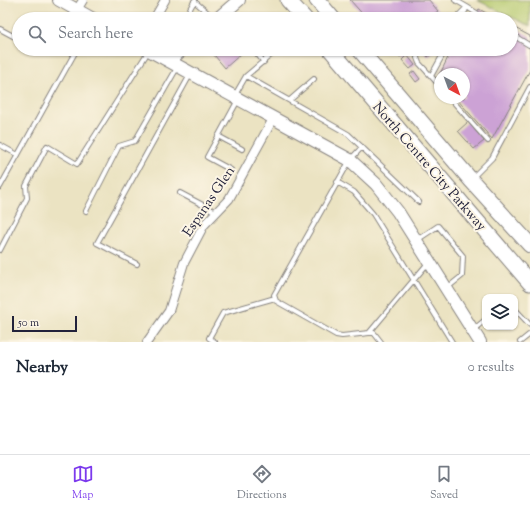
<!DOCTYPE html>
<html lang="en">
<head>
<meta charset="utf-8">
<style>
  :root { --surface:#fff; --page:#f2f2f3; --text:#1f2937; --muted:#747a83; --line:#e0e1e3; --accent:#7c3aed }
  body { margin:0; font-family:"Sorts Mill Goudy",serif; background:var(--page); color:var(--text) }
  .controls { position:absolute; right:12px; bottom:12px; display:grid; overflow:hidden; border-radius:8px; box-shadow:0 1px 3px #0004 }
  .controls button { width:36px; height:36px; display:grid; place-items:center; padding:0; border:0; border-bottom:1px solid var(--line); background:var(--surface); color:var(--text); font:20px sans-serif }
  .compass { position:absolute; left:434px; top:68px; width:36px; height:36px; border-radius:50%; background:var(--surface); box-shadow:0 1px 3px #0004; rotate:139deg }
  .scale { position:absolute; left:12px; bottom:10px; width:65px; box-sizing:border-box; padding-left:4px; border:2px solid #22223b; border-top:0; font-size:11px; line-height:14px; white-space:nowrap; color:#22223b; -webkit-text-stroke:3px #fcf5e5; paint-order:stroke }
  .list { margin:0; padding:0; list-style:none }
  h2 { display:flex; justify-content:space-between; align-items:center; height:52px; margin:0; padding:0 16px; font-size:17px }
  h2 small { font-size:13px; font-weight:400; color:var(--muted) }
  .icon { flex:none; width:22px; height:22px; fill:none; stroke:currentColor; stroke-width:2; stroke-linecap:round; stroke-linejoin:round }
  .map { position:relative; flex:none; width:530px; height:342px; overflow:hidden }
  .search { position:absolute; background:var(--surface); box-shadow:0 1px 3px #0004; left:12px; right:12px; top:12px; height:44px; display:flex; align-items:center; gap:10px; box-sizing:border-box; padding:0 14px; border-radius:22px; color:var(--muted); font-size:15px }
  .sheet { height:112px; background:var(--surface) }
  nav { display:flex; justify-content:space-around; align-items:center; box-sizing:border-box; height:56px; border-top:1px solid var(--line); background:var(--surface); font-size:11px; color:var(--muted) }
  nav a { display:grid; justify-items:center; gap:2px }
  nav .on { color:var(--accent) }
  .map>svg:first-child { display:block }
  .green { fill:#b5c96d; stroke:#6c7654 }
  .building { fill:#cca2d5 }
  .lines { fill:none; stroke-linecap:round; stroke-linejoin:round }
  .lane-casing { stroke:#86827e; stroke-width:6 }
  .street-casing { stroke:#86827e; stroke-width:10 }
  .secondary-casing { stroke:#86827e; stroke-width:14 }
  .highway-casing { stroke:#86827e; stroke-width:17 }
  .lane { stroke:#fff; stroke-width:4 }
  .street { stroke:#fff; stroke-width:8 }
  .secondary { stroke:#fff; stroke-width:12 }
  .highway { stroke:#fff; stroke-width:15 }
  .labels { text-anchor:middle; stroke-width:4; stroke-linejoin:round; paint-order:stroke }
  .street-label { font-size:14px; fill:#22223b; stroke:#fcf5e5 }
</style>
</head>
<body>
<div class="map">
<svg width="530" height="342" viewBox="0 0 530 342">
  <rect width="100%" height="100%" fill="#fcf5e5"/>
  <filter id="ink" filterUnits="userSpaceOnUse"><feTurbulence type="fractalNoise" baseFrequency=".025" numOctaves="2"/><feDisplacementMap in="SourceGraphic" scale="8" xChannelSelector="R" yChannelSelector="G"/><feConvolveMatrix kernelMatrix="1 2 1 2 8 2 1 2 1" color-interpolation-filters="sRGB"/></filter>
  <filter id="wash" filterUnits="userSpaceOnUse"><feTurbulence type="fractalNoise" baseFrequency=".012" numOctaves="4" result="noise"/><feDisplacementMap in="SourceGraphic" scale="16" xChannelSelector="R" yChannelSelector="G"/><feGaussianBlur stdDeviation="0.9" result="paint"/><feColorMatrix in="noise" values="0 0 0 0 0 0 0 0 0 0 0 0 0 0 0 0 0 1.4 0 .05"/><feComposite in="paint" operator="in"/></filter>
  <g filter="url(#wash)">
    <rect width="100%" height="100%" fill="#ebe3c2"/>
    <path class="green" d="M 477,0 L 530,0 L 530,26 Z"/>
    <g id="blocks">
      <path class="building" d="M 350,0 L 429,0 L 438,11 L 433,15 L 436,19 L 367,19 Z
        M 479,9 L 497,19 L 473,19 Z
        M 511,26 L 530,36 L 530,70 L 492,139 L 456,98 L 464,98 L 464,74 L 440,74 L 452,49 L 511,49 Z
        M 209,49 L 237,49 L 241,54 L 225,68 Z
        M 394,49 L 409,49 L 400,57 Z
        M 421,49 L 437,49 L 428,57 Z
        M 407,55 L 415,65 L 410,69 L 402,60 Z
        M 414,71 L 420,79 L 416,82 L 410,74 Z
        M 468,122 L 484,141 L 474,149 L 458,131 Z"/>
    </g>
  </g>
  <g filter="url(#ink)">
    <use href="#blocks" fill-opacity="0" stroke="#86827e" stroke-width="1"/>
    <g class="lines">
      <defs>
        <path id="lane" d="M 455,0 L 467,7 L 461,19
          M 194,1 L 215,19
          M 184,19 L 195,0
          M 257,19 L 258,18 L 260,19
          M 455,19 L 467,7 L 486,19
          M 0,29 L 13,36
          M 511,34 L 529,45
          M 253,49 L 264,62
          M 421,49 L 418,52 L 417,58 L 419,63 L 440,86
          M 246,76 L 278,49
          M 431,76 L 446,49
          M 235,95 L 246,76 L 348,134 L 419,202
          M 450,98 L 488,141
          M 290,100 L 314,79
          M 218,136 L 242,149
          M 0,145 L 18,155
          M 362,147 L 350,160 L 274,295 L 276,301 L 336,335 L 342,336 L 369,333 L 428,263
          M 231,170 L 207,157 L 238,100
          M 473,177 L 492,158 L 530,87
          M 337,182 L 354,192 L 373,214 L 452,342
          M 0,187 L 77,49
          M 180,193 L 216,212
          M 86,211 L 119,146 L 135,141 L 177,68
          M 417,240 L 438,226 L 463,256 L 462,276 L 447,288
          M 0,250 L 27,198 L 26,186 L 47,146 L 77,164 L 148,52
          M 137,264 L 97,243 L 190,75
          M 515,309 L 530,325
          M 473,330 L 485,320
          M 369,333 L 374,333 L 381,342
          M 215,342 L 209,338 L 223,313 L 275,298
          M 520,342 L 530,334"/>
        <path id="street" d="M 77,10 L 83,0
          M 154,19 L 165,0
          M 147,342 L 169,311 L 184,263 L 204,225 L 229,199 L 273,119"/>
        <path id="secondary" d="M 59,0 L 93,19
          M 217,19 L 239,0
          M 147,49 L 350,160 L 376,184 L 398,212 L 480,342
          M 169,61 L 183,49"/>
        <path id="highway" d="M 288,0 L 305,19
          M 317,0 L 333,19
          M 330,49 L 530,283
          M 359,49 L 470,179 L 530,245"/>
      </defs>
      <use href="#lane" class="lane-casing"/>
      <use href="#street" class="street-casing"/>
      <use href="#secondary" class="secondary-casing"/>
      <use href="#highway" class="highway-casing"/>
      <use href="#lane" class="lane"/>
      <use href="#street" class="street"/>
      <use href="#secondary" class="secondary"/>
      <use href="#highway" class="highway"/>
    </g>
  </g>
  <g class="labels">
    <g class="street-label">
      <text transform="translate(430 166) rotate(49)" y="5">North Centre City Parkway</text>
      <text transform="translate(208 201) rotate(-56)" y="5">Espanas Glen</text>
    </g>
  </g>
</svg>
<div class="controls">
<button><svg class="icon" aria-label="layers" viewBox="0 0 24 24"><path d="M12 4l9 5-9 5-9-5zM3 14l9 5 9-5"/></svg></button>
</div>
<svg class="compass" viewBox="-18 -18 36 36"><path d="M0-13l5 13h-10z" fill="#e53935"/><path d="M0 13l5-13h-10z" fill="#747a83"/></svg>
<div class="scale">50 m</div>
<div class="search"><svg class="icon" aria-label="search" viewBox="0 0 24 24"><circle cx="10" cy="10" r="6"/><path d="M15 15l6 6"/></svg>Search here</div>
</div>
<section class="sheet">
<h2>Nearby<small>0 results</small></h2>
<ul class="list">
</ul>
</section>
<nav>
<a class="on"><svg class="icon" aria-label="map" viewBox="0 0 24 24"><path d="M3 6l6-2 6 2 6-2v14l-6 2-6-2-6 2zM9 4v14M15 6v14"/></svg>Map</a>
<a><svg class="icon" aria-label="directions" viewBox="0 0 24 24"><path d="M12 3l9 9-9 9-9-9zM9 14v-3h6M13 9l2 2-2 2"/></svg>Directions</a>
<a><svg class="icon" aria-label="saved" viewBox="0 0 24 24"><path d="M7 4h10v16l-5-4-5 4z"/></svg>Saved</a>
</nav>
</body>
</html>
